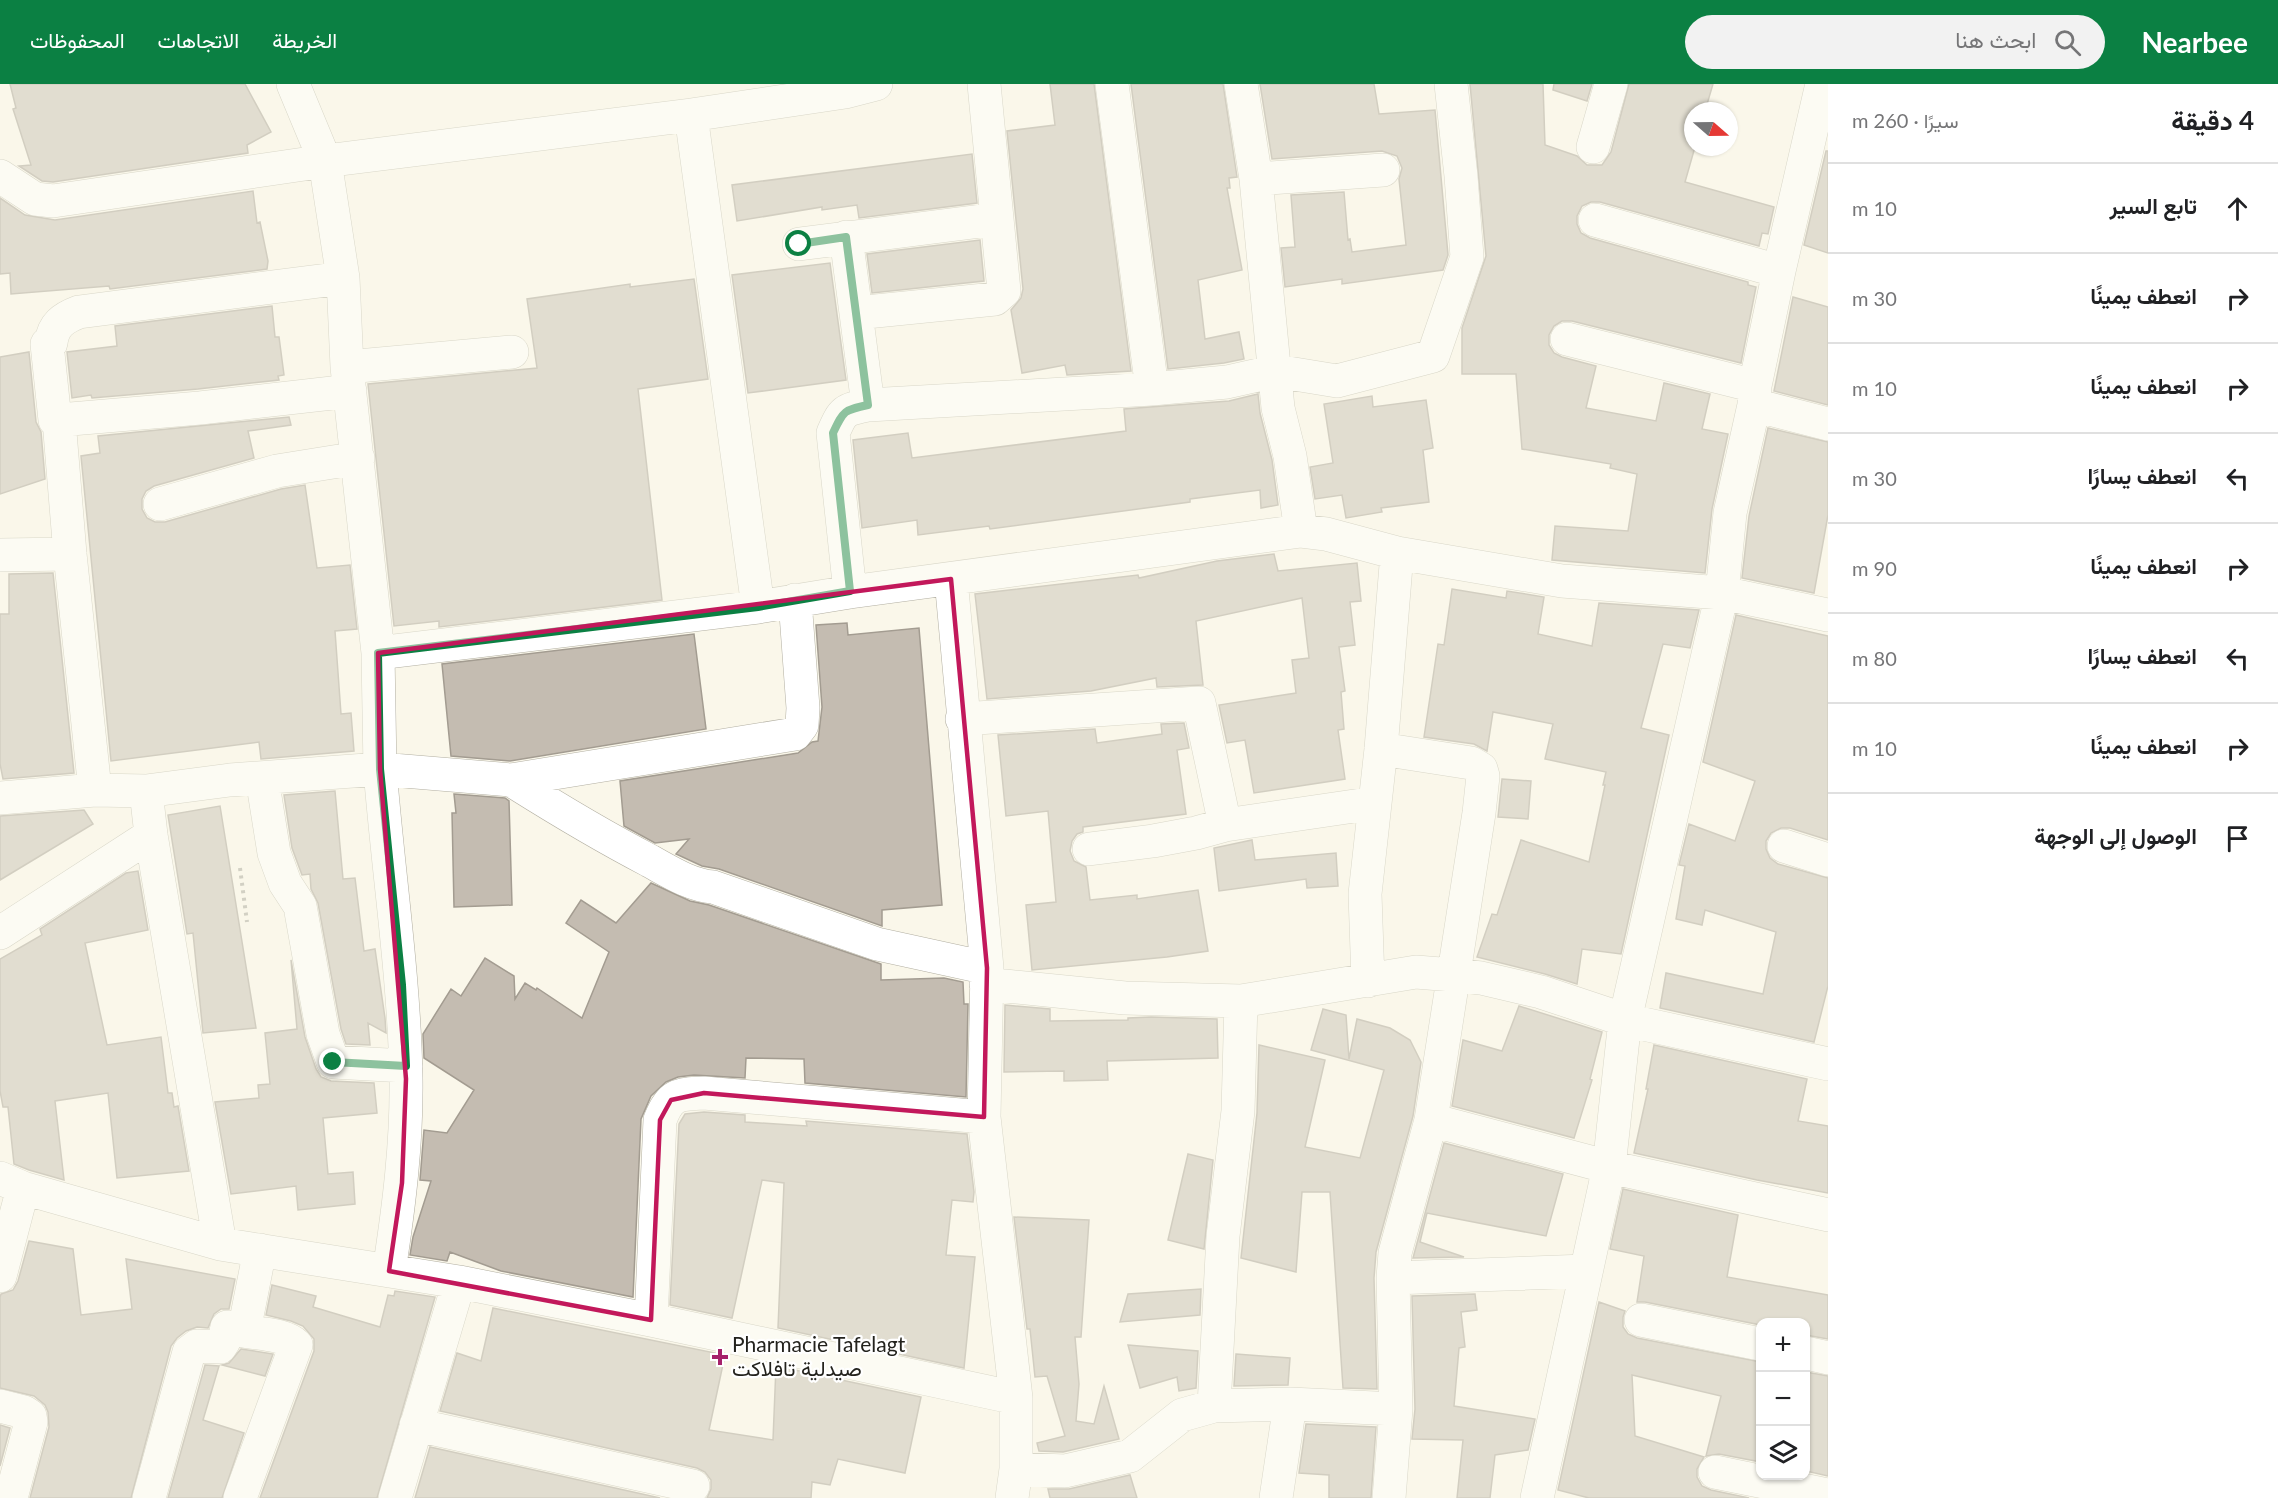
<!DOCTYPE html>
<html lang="ar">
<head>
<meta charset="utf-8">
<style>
  :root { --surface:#fff; --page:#f2f2f2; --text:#202124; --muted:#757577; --line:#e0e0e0; --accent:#0b8043 }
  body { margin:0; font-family:Lato,Vazirmatn,sans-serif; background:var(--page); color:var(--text); direction:rtl }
  .controls { position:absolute; right:18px; bottom:18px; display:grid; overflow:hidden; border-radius:12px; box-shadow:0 2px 4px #0004 }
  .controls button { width:54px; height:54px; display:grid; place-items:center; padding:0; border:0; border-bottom:2px solid var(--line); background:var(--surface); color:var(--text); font:30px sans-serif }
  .compass { position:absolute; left:1684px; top:18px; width:54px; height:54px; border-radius:50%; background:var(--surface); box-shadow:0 2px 4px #0004; rotate:110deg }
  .stop { position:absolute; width:18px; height:18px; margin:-14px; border:4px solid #0b8043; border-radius:50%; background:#fff }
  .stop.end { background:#0b8043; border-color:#fff; box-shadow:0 2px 6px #0008 }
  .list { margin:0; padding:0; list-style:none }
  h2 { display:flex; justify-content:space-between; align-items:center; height:78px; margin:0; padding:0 24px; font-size:26px }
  h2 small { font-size:20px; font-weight:400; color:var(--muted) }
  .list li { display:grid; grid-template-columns:39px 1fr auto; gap:18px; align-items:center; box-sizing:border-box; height:90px; padding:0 24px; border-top:2px solid var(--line) }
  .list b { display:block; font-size:22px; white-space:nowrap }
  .list em { font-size:20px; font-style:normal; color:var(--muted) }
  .icon { flex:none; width:33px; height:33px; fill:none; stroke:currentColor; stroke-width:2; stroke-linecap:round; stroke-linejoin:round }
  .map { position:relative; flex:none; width:1828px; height:1414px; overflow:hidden; direction:ltr }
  header { display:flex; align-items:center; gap:36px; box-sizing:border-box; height:84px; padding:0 30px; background:var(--accent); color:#fff }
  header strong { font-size:28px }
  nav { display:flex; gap:33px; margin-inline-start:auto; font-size:21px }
  .search { width:420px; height:54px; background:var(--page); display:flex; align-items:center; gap:15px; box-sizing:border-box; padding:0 21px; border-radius:33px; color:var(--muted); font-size:22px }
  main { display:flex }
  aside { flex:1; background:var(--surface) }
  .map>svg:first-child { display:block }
  .building { fill:#c4bcb1; stroke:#a39c91; stroke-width:1.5 }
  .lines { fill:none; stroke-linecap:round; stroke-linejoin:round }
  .minor-casing { stroke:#b2afa2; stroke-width:34 }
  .path { stroke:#a3a197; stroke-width:4; stroke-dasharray:3 4.5; stroke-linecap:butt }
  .minor { stroke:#fff; stroke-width:33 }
  .route { stroke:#0b8043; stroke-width:8 }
  .marked { fill:none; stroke:#c2185b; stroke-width:4.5; stroke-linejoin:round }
  .poi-dot { fill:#a6216c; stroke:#fff; stroke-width:2 }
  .labels { text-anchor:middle; stroke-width:4.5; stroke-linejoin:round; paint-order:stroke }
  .poi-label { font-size:21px; fill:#23221d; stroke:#fff; text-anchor:start }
</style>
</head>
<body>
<header>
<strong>Nearbee</strong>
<div class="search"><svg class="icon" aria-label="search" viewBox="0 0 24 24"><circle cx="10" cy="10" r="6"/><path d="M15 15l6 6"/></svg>ابحث هنا</div>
<nav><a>الخريطة</a><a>الاتجاهات</a><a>المحفوظات</a></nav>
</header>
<main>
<aside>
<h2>4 دقيقة<small>سيرًا · 260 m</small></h2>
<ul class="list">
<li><svg class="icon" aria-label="ahead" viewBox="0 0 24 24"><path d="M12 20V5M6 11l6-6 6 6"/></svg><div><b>تابع السير</b></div><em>10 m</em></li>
<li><svg class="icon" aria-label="right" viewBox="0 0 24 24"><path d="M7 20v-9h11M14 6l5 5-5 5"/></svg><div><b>انعطف يمينًا</b></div><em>30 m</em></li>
<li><svg class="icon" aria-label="right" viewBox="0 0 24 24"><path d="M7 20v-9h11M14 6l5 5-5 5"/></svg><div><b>انعطف يمينًا</b></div><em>10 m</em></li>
<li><svg class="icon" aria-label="left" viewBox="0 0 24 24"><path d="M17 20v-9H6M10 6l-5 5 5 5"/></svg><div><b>انعطف يسارًا</b></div><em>30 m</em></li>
<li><svg class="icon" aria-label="right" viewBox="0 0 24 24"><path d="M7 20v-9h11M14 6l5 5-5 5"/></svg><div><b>انعطف يمينًا</b></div><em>90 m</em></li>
<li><svg class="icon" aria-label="left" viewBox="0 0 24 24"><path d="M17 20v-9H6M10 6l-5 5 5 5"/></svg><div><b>انعطف يسارًا</b></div><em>80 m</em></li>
<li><svg class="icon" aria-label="right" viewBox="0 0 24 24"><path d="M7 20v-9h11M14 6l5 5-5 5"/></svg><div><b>انعطف يمينًا</b></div><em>10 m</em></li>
<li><svg class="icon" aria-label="arrive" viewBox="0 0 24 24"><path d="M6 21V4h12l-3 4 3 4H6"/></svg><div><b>الوصول إلى الوجهة</b></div></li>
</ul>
</aside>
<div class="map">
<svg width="1828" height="1414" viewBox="0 0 1828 1414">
  <rect width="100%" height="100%" fill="#faf7ea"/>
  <path class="building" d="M 10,0 L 245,0 L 271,48 L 247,61 L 248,69 L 53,98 L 42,97 L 19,82 L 31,81 L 13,25 L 16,24 Z
    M 1050,0 L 1094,0 L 1131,287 L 1067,291 L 1065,281 L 1022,289 L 1011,226 L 1021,214 L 1023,205 L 1007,47 L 1055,41 Z
    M 1131,0 L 1223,0 L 1237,93 L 1229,94 L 1230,104 L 1227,104 L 1242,186 L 1198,196 L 1205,255 L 1239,248 L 1244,275 L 1224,279 L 1168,285 Z
    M 1260,0 L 1374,0 L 1379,30 L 1435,26 L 1448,171 L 1443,186 L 1342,200 L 1342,195 L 1285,203 L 1281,164 L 1295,163 L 1291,111 L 1344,108 L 1348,156 L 1350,155 L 1352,168 L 1406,161 L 1399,95 L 1402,84 L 1397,72 L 1382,67 L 1272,75 Z
    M 1470,0 L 1543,0 L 1545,61 L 1577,72 L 1587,81 L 1602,81 L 1611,68 L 1629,0 L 1713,0 L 1705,27 L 1693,27 L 1693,63 L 1695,63 L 1685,98 L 1774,123 L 1768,150 L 1762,149 L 1759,162 L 1600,118 L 1591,118 L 1582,122 L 1577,132 L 1577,140 L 1581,149 L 1590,154 L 1748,198 L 1748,201 L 1756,203 L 1741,279 L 1572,237 L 1562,237 L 1554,242 L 1549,251 L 1549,261 L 1554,269 L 1562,273 L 1596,282 L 1586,324 L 1656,337 L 1664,299 L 1710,310 L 1702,345 L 1728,350 L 1712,425 L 1705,489 L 1552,476 L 1555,442 L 1628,447 L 1637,390 L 1610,384 L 1611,380 L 1522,365 L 1516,290 L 1462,290 L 1462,244 L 1486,172 Z
    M 1554,0 L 1592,0 L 1587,17 L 1553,6 Z
    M 1826,67 L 1828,67 L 1828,169 L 1804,161 Z
    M 972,70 L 977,119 L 859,134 L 857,121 L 822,126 L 822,123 L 737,137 L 732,101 Z
    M 253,107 L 257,139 L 260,138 L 268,177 L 267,185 L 110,205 L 109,202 L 11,210 L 10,189 L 0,190 L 0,114 L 25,131 L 55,136 Z
    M 980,156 L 984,197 L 872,209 L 867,170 Z
    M 830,179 L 846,296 L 748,309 L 732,191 Z
    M 694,195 L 708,295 L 638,305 L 662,516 L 439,543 L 439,537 L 394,542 L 368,300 L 537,284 L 527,215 L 630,200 L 630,203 Z
    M 1793,213 L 1828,223 L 1828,321 L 1774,307 Z
    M 272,222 L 275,253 L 279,253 L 284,291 L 278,292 L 279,296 L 198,305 L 92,314 L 91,311 L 72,314 L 67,268 L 117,262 L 115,242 Z
    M 29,268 L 36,338 L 41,348 L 45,395 L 0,410 L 0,273 Z
    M 1258,310 L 1260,329 L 1272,376 L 1278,421 L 1261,424 L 1260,406 L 1190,415 L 1190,418 L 990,445 L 989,442 L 918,451 L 917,436 L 862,444 L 853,356 L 908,349 L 912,374 L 1126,347 L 1124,325 L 1229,317 Z
    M 1372,312 L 1373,323 L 1426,316 L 1433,364 L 1423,366 L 1429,418 L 1381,424 L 1382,428 L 1346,434 L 1342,411 L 1315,415 L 1310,383 L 1333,379 L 1324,320 Z
    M 289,333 L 291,341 L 248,347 L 254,374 L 154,402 L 146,407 L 142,415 L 142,425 L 147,434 L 155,438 L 165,438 L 281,405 L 305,401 L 317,484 L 350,481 L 357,545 L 335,547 L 341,630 L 351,629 L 354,667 L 261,675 L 259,658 L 111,677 L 81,372 L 100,369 L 98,352 Z
    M 1768,344 L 1828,358 L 1828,431 L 1814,509 L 1742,494 L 1749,432 Z
    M 1274,470 L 1278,487 L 1357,479 L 1361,517 L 1350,518 L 1355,561 L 1339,563 L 1345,607 L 1341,608 L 1344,645 L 1338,646 L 1345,695 L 1254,709 L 1245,656 L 1227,659 L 1219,621 L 1296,609 L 1292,576 L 1309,574 L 1302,514 L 1196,537 L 1203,601 L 1157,603 L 1156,594 L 1091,607 L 987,615 L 975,510 L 1138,491 L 1139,494 L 1217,477 Z
    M 53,489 L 74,689 L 3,695 L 0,680 L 0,530 L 9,530 L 9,490 Z
    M 1452,505 L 1506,514 L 1507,507 L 1544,513 L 1538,550 L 1592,562 L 1599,519 L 1699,526 L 1690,564 L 1663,560 L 1641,644 L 1669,651 L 1621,870 L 1582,865 L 1577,900 L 1545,890 L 1477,873 L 1492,830 L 1497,831 L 1521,756 L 1589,778 L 1605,701 L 1603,701 L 1606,688 L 1545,675 L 1553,640 L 1493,628 L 1487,667 L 1474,660 L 1424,653 L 1438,560 L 1444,561 Z
    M 1736,531 L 1828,552 L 1828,756 L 1790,744 L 1781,744 L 1771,749 L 1766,757 L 1766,765 L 1770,774 L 1778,780 L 1828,794 L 1828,902 L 1814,958 L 1660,924 L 1666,889 L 1763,910 L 1776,848 L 1705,826 L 1702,841 L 1676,835 L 1685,782 L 1679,781 L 1689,740 L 1735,757 L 1755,697 L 1703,678 Z
    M 847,539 L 848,551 L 919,544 L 942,821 L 882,826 L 882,842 L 719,785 L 702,782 L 676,770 L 689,755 L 655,759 L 624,742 L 620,697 L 798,669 L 812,658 L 818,657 L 822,623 L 816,541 Z
    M 694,550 L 706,645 L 510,677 L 451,672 L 442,580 Z
    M 1184,639 L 1189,664 L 1177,666 L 1186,730 L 1083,743 L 1083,748 L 1077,750 L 1072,757 L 1070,767 L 1074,777 L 1086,783 L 1090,816 L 1137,811 L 1137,815 L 1198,806 L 1208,867 L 1167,873 L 1032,886 L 1026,821 L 1056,818 L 1048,727 L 1006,732 L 998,651 L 1095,645 L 1097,659 L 1162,650 L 1161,640 Z
    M 1502,695 L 1531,697 L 1528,735 L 1498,733 Z
    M 335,707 L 343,795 L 355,794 L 364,867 L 375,865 L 385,934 L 386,949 L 368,939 L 370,961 L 346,960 L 341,945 L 318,819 L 311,805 L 310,790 L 302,791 L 292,764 L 284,711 Z
    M 454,710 L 505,714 L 509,717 L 512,821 L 454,823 L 452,729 L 456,729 Z
    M 220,722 L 256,944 L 203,949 L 193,849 L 187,850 L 168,731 Z
    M 84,726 L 93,740 L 0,796 L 0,732 Z
    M 1252,756 L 1255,776 L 1336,769 L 1338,802 L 1307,804 L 1306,795 L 1219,807 L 1214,764 Z
    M 138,787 L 148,846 L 85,859 L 107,961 L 161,953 L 168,1009 L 172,1009 L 174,1023 L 178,1022 L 189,1087 L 117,1094 L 108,1009 L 55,1017 L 64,1096 L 29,1086 L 14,1080 L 8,1023 L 3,1023 L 0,1007 L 0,875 L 42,851 L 40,845 L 126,789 Z
    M 651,799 L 690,817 L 709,821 L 881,880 L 881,896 L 944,894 L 963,898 L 964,920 L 968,920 L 966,1013 L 805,999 L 804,975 L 746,974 L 745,994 L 694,991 L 678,993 L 666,998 L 651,1012 L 641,1035 L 633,1213 L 501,1187 L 450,1168 L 447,1177 L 410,1171 L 413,1153 L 431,1097 L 420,1096 L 424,1046 L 447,1049 L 474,1006 L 424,974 L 423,950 L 451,905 L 461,912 L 485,874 L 514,892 L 515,915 L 525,899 L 536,906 L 537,904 L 582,934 L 609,868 L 566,839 L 581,816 L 616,839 Z
    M 291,876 L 305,953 L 316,985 L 321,993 L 331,997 L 374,999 L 377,1029 L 323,1034 L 328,1090 L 353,1088 L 355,1120 L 298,1126 L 296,1102 L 231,1110 L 215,1018 L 259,1014 L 258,1001 L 270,1000 L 265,949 L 297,945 Z
    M 1005,921 L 1050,925 L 1050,937 L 1128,936 L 1128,934 L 1151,933 L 1217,935 L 1218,974 L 1107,977 L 1108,996 L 1064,997 L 1064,987 L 1004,988 Z
    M 1519,922 L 1602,948 L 1590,995 L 1592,996 L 1574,1054 L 1452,1022 L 1463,956 L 1502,967 Z
    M 1323,925 L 1346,931 L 1349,975 L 1357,935 L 1390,944 L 1410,956 L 1421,978 L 1413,1032 L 1376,1168 L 1374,1194 L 1377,1305 L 1343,1304 L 1330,1108 L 1302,1108 L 1296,1188 L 1241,1174 L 1257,1029 L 1259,961 L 1325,976 L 1305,1063 L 1360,1074 L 1384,986 L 1311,966 Z
    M 1654,961 L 1807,995 L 1798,1037 L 1828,1042 L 1828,1109 L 1757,1096 L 1634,1069 L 1648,1005 L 1646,1005 Z
    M 704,1028 L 745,1031 L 745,1038 L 807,1042 L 806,1037 L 967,1050 L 974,1108 L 973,1118 L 952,1116 L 946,1171 L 975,1173 L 964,1284 L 778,1244 L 784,1099 L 762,1096 L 732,1234 L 670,1221 L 679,1040 L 685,1030 Z
    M 1444,1059 L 1563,1090 L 1546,1152 L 1427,1129 L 1420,1158 L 1464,1173 L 1413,1174 Z
    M 1188,1070 L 1213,1076 L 1204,1165 L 1168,1156 Z
    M 1623,1105 L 1738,1131 L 1727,1193 L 1828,1211 L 1828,1255 L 1806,1251 L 1806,1239 L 1761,1239 L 1761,1241 L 1645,1218 L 1637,1218 L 1644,1172 L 1610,1165 Z
    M 1014,1133 L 1089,1136 L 1081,1253 L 1075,1253 L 1079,1300 L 1076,1337 L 1094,1340 L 1104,1302 L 1119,1355 L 1063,1368 L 1039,1367 L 1037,1359 L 1065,1352 L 1047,1292 L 1035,1293 L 1030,1245 L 1027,1245 Z
    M 29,1157 L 73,1165 L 81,1231 L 132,1225 L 126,1175 L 235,1195 L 229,1225 L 221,1225 L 214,1230 L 208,1244 L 197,1243 L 186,1247 L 177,1254 L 171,1262 L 131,1414 L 30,1414 L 49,1343 L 48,1328 L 45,1321 L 34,1312 L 0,1304 L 0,1213 L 1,1210 L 13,1206 L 18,1197 Z
    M 272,1201 L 316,1212 L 313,1223 L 380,1243 L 388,1211 L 394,1212 L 395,1207 L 435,1213 L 377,1414 L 260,1414 L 314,1267 L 314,1255 L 303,1242 L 291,1237 L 266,1231 Z
    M 1201,1205 L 1200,1231 L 1120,1238 L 1128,1210 Z
    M 1475,1210 L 1477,1226 L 1461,1228 L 1465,1263 L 1459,1264 L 1454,1322 L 1535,1335 L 1528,1366 L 1495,1371 L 1490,1414 L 1457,1414 L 1463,1356 L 1412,1355 L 1415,1325 L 1412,1212 Z
    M 1599,1218 L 1625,1227 L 1623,1233 L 1623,1243 L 1628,1250 L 1637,1254 L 1761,1278 L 1761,1378 L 1719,1370 L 1706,1372 L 1721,1312 L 1632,1291 L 1635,1352 L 1704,1373 L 1697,1385 L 1697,1393 L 1702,1402 L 1711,1406 L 1749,1414 L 1589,1414 L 1558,1406 Z
    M 493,1224 L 725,1271 L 709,1346 L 773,1356 L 776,1282 L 921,1313 L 905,1389 L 838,1375 L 830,1401 L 812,1398 L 811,1414 L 707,1414 L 711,1405 L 711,1396 L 705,1388 L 697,1384 L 440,1327 L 457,1269 L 481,1277 Z
    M 1128,1261 L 1198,1267 L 1196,1304 L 1179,1307 L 1177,1293 L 1140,1304 Z
    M 241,1265 L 273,1270 L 265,1292 L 222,1281 L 229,1279 Z
    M 1236,1270 L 1290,1274 L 1288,1301 L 1234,1302 Z
    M 205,1281 L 219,1282 L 203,1336 L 244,1349 L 222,1414 L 168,1414 Z
    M 1806,1288 L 1828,1292 L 1828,1392 L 1806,1387 Z
    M 1306,1340 L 1376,1343 L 1371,1414 L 1329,1414 L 1329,1391 L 1299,1389 Z
    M 0,1341 L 10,1344 L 0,1382 Z
    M 430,1363 L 660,1414 L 415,1414 Z
    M 1130,1391 L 1137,1414 L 1050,1414 L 1048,1405 L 1069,1405 Z"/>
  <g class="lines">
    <defs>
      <path id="minor" d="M 293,0 L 325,77 L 691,31 L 845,8 L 876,0
        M 1112,0 L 1152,305
        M 1241,0 L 1256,95 L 1278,324 L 1290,372 L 1301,447
        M 691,31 L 758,523
        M 1593,63 L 1611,0
        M 0,92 L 35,115 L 53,117 L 325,77 L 343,194 L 347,283 L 378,569 L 380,685 L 230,696 L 146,707 L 95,706 L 0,714
        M 1256,95 L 1383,86
        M 1595,136 L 1779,187
        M 846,153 L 856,229
        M 799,160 L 997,135
        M 1567,255 L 1755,302
        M 347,283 L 512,268
        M 868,321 L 856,229 L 995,215 L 1004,207 L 984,0
        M 1754,321 L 1828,340
        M 59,336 L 200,324 L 350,307
        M 160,420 L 277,387 L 358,374
        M 0,471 L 70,470
        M 951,495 L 987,884 L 984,1033 L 1016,1314 L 1016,1385 L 1012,1414
        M 850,508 L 833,349 C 843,326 844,326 868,321 L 1152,305 L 1227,298 L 1276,287 L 1337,297 L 1433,272 L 1467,173 L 1461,92 L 1451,0
        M 378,569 L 758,523 L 850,508 L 1301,447 L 1326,450 L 1397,469 L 1562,497 L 1722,509 L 1828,531
        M 962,635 L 1199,619 L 1225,741
        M 1381,665 L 1471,679 L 1481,685 L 1483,692 L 1479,729 L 1431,1036 L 1395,1169 L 1393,1194 L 1396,1325 L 1389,1414
        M 262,694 L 274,769 L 285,799 L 300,822 L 323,950 L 333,978 L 406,982
        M 511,696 C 557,725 602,752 650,777 C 670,788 690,801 713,803 L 877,860 L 987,884
        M 95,706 L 70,470 L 59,336 L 55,336 L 47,260 L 51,259 C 53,241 63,234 79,228 L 343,194
        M 146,707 L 151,751 L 220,1160
        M 1784,762 L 1828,776
        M 1089,765 L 1153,757 L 1196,749 L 1225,741 L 1375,719
        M 0,849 L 151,751
        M 1368,897 L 1365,810 L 1381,665 L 1397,469
        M 986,900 L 1125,914 L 1241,917 L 1416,888 L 1453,891 L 1481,894 L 1541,908 L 1625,936 L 1828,980
        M 1431,1036 L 1609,1083 L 1828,1131
        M 0,1094 L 23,1104 L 220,1160 L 459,1198 L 651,1236 L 1016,1314
        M 389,1187 C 399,1122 407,1058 406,993 C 404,890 388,787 380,685 L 511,696 L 795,650 L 802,641 L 803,624 L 795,516
        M 0,1192 L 23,1104
        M 1393,1194 L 1586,1187
        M 651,1236 L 660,1036 C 670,1010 678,1010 704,1009 L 984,1033
        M 1641,1236 L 1760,1260
        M 1806,1269 L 1828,1274
        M 0,1322 L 24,1328 L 30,1332 L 31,1338 L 11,1414
        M 1214,1322 L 1223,1152 L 1238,1027 L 1241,917
        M 416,1341 L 693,1402
        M 1016,1385 L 1065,1387 L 1130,1372 L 1182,1331 L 1214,1322 L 1290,1320 L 1396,1325
        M 1715,1388 L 1828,1411
        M 149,1414 L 189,1268 L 197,1262 L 220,1263 L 224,1257 L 227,1243 L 244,1247
        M 240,1414 L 296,1261 C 285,1250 259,1250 244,1247 L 260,1166
        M 395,1414 L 459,1198
        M 1276,1414 L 1290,1320
        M 1537,1414 L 1609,1083 L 1625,936 L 1722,509 L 1730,429 L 1754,321 L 1755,302 L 1779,187 L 1822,0"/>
    </defs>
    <use href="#minor" class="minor-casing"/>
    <path class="path" d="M 240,784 L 247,838"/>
    <use href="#minor" class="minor"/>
  </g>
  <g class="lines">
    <path class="route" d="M 333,978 L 406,982 L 402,901 L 380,685 L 378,569 L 758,523 L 850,507 L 833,349 C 844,326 844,326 868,321 L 846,153 L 799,160"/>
  </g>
  <path d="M0 0H1828V1414H0ZM 951,495 L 987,884 L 984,1033 L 704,1009 L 671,1016 L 660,1036 L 651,1236 L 389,1187 L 402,1099 L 406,995 L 380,685 L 378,569 Z" fill="#faf7ea" fill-opacity=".55" fill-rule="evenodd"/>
  <path class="marked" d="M 951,495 L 987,884 L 984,1033 L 704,1009 L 671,1016 L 660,1036 L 651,1236 L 389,1187 L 402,1099 L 406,995 L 380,685 L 378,569 Z"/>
  <path class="poi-dot" d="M717 1264h6v6h6v6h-6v6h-6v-6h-6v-6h6z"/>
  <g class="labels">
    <g class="poi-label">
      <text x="732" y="1268">Pharmacie Tafelagt<tspan x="732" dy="24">صيدلية تافلاكت</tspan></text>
    </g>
  </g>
</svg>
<div class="controls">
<button>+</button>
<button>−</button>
<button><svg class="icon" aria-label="layers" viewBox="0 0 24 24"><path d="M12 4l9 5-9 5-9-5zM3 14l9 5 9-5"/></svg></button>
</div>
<svg class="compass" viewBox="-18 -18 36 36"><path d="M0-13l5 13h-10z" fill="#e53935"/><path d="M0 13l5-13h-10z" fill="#757577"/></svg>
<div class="stop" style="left:799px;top:160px"></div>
<div class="stop end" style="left:333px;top:978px"></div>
</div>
</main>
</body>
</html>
